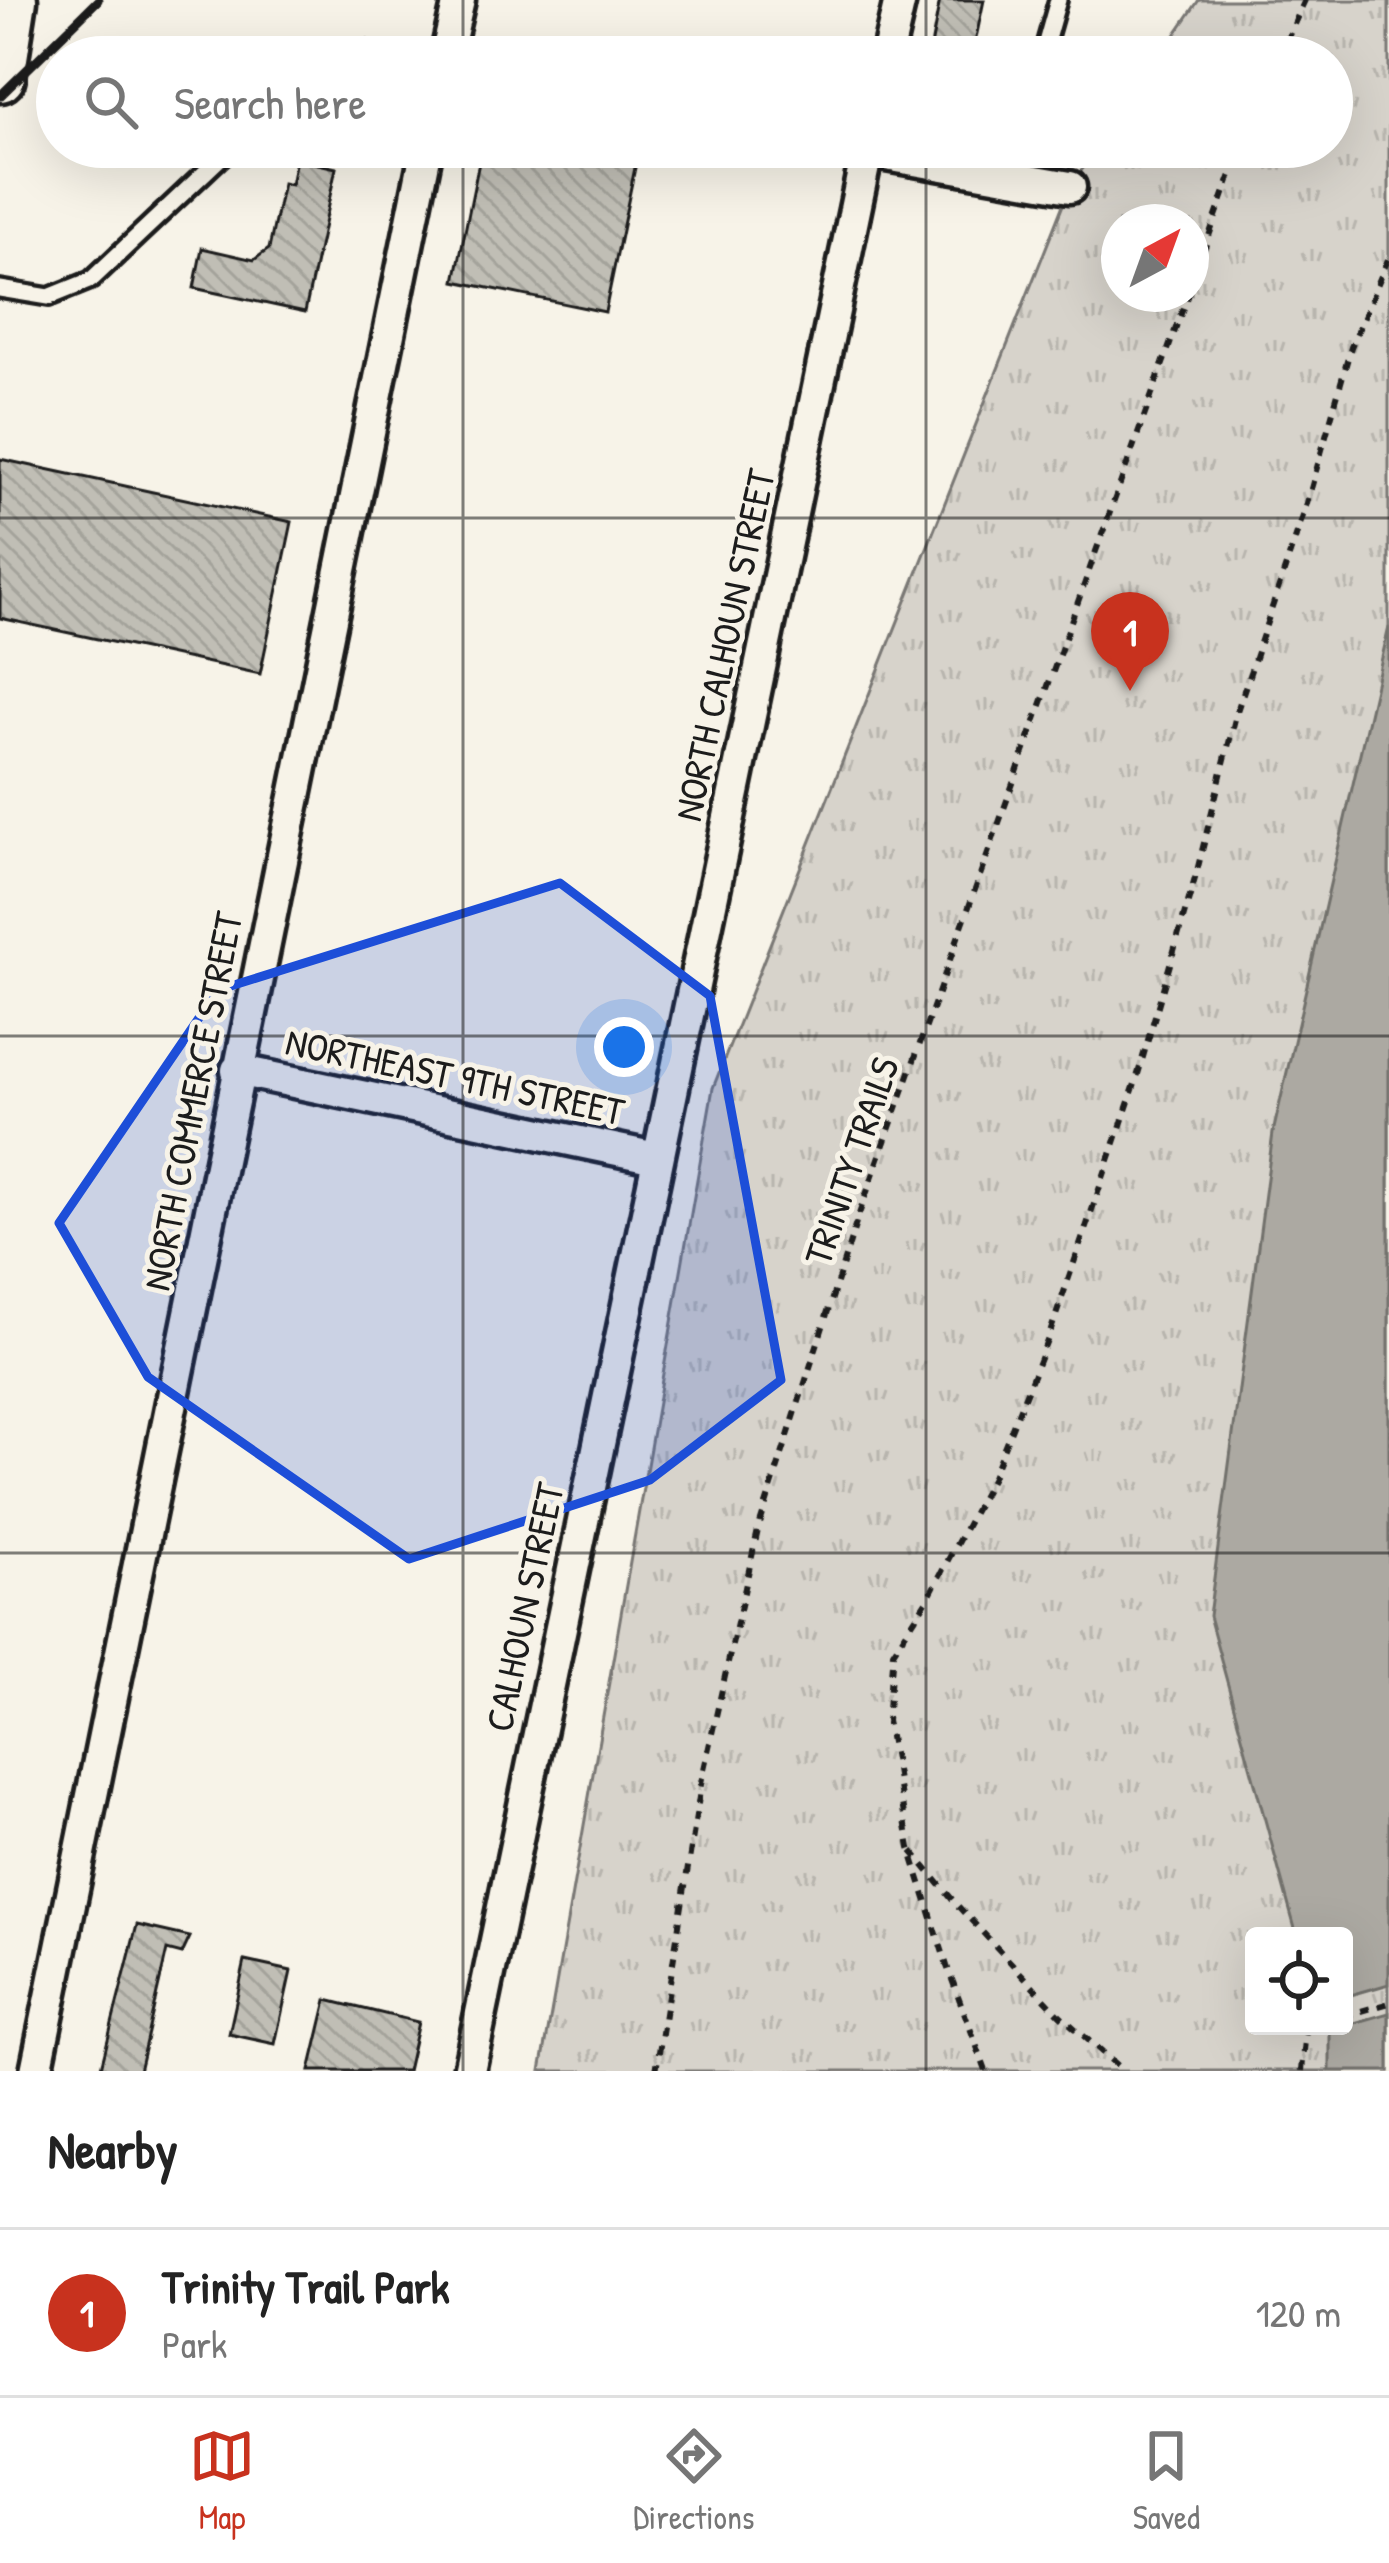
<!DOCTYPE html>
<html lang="en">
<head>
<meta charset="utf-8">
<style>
  :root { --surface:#fff; --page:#f2f2f2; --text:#222; --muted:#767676; --line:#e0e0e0; --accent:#c8321e }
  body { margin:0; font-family:"Patrick Hand",sans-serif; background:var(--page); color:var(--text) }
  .controls { position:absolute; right:36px; bottom:36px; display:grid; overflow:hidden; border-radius:12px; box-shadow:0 12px 48px #0002 }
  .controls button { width:108px; height:108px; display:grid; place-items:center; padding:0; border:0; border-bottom:3px solid var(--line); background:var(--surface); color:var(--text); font:60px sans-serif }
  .compass { position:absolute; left:1101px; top:204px; width:108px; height:108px; border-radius:50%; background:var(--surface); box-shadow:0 12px 48px #0002; rotate:41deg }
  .you { position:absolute; left:624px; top:1047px; width:42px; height:42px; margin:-30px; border:9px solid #fff; border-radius:50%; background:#1a73e8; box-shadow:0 0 0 18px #1a73e833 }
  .badge { display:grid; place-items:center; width:78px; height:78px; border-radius:50%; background:var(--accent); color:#fff; font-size:39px; font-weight:700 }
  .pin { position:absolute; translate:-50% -99px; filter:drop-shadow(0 3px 6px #0008) }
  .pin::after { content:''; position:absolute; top:63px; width:42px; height:36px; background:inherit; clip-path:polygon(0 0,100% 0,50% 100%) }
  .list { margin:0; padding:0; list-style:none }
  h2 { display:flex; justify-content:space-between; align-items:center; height:156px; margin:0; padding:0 48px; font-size:51px }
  h2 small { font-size:39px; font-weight:400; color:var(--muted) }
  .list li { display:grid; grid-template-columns:78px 1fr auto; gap:36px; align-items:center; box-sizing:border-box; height:168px; padding:0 48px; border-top:3px solid var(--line) }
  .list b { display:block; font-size:45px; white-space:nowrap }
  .list p { margin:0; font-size:39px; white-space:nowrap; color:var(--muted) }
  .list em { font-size:39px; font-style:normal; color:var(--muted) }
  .icon { flex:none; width:66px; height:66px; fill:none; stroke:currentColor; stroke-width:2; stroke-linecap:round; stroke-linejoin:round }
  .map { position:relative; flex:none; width:1389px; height:2071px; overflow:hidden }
  .search { position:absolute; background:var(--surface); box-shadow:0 12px 48px #0002; left:36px; right:36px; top:36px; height:132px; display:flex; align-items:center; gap:30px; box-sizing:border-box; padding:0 42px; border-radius:66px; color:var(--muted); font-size:45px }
  .sheet { height:324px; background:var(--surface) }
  nav { display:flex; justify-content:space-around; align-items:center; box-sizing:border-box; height:168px; border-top:3px solid var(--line); background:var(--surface); font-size:33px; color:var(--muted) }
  nav a { display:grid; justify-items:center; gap:6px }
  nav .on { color:var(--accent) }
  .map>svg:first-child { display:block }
  .park { fill:url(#park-tufts); stroke:#7a7874; stroke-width:3; fill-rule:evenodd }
  .water { fill:#aca9a2; stroke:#72716c; stroke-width:3 }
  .building { fill:url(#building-back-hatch); stroke:#1c1c1c; stroke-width:3 }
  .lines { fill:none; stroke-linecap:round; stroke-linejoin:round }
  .lane-casing { stroke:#1c1c1c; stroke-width:24 }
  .street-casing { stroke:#1c1c1c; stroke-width:39 }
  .primary-casing { stroke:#1c1c1c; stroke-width:57 }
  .path { stroke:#1c1c1c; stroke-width:6; stroke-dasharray:9 9; stroke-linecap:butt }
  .lane { stroke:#f7f3e8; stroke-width:15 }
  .street { stroke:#f7f3e8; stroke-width:30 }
  .primary { stroke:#f7f3e8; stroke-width:48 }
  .rail { stroke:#1c1c1c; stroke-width:9 }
  .marked { fill:#1d4ed8; fill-opacity:0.2; stroke:#1d4ed8; stroke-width:9; stroke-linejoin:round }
  .grid { fill:none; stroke:#1c1c1c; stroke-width:3; stroke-opacity:0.55 }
  .labels { text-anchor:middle; stroke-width:10; stroke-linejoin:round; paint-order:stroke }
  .street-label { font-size:39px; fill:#1c1c1c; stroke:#f7f3e8 }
</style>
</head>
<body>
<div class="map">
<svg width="1389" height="2071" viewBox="0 0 1389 2071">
  <defs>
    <pattern id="park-tufts" width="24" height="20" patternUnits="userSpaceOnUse" patternTransform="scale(3)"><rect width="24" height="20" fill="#d7d3cb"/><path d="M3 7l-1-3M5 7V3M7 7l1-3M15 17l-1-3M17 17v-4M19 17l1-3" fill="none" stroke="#b8b5ae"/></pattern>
    <pattern id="building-back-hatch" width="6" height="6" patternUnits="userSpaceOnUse" patternTransform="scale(3)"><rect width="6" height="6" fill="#c0beb5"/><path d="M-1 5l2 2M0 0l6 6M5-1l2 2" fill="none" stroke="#a4a39b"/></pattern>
  </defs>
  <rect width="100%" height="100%" fill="#f7f3e8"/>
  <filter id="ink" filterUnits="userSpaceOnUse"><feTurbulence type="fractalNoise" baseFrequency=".00833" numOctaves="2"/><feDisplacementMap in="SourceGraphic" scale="24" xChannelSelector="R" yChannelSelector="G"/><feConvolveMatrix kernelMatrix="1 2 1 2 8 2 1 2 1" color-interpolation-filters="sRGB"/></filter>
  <g filter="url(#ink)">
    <path class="park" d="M 1199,0 L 1389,0 L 1389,2071 L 541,2071 L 713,1088 L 1070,187 L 1098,147 L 1332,147 L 1332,57 L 1160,57 ZM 1119,222 L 1191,222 L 1191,294 L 1119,294 ZM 1254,1936 L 1344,1936 L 1344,2026 L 1254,2026 Z"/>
    <path class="water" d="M 1389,627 L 1389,1984 L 1344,1997 L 1344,1936 L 1297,1936 L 1209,1616 L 1273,1133 Z
      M 1389,2013 L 1389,2071 L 1330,2071 L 1330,2030 Z"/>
    <path class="building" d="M 940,0 L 984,0 L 972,57 L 929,57 Z
      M 482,147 L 584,147 L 637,158 L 605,312 L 455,281 Z
      M 296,159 L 336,168 L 305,312 L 194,288 L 202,248 L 254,260 L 269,249 L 283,183 L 291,185 Z
      M 0,459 L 292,522 L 260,674 L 0,618 Z
      M 137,1925 L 190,1937 L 182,1954 L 167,1950 L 139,2071 L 100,2071 Z
      M 245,1961 L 291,1971 L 275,2044 L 229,2034 Z
      M 327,2000 L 418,2022 L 407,2071 L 310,2071 Z"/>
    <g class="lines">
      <defs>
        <path id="lane" d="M 345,57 L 363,50 L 392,57
          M 1042,57 L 1058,0
          M 1007,176 L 1016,147
          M 0,289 L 49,297 L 91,280 L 232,147"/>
        <path id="street" d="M 446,57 L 459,0
          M 887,57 L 900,0
          M 840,147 L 1070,187
          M 237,1070 L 656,1158
          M 36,2071 L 427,147
          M 469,2071 L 868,147"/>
        <path id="primary" d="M 0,77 L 12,0"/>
      </defs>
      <use href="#lane" class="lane-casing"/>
      <use href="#street" class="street-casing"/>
      <use href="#primary" class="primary-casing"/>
      <path class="path" d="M 1279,57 L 1305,0
        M 1191,286 L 1241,147
        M 912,1851 L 956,1904 L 1060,2015 L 1123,2071
        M 1344,2016 L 1389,2003
        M 656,2071 L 702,1778 L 758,1530 L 858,1217 L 1188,294
        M 986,2071 L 947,1966 L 910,1848 L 887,1720 L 893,1652 L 928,1598 L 992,1477 L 1049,1336 L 1136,1081 L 1196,875 L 1237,711 L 1305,510 L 1351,347 L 1389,257
        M 1302,2071 L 1306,2030 L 1311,2026"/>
      <use href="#lane" class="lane"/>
      <use href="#street" class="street"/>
      <use href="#primary" class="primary"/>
      <path class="rail" d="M 0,96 L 98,0"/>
    </g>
  </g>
  <path class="marked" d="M 560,883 L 710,996 L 781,1380 L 650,1480 L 409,1559 L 148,1377 L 59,1223 L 218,990 Z"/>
  <path class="grid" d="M 463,0 L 463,57M 926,0 L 926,57M 463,147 L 463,2071M 926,147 L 926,2071M 0,518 L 1389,518M 0,1036 L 1389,1036M 0,1553 L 1389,1553"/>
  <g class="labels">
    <g class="street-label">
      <text transform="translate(724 645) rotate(-78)" y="14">NORTH CALHOUN STREET</text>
      <text transform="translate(455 1076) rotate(12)" y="14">NORTHEAST 9TH STREET</text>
      <text transform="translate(192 1101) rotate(-79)" y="14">NORTH COMMERCE STREET</text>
      <text transform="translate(851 1161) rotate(-71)" y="14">TRINITY TRAILS</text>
      <text transform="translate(524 1607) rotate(-78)" y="14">CALHOUN STREET</text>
    </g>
  </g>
</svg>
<div class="controls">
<button><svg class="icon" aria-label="locate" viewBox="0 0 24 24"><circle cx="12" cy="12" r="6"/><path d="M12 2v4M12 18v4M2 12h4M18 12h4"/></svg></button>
</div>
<svg class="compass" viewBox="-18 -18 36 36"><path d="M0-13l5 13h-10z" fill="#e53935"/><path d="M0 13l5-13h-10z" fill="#767676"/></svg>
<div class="you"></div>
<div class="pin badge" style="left:1130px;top:691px">1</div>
<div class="search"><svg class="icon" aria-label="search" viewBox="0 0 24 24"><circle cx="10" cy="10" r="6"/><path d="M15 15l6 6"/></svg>Search here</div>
</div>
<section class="sheet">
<h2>Nearby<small></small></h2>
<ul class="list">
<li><span class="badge">1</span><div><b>Trinity Trail Park</b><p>Park</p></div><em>120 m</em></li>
</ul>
</section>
<nav>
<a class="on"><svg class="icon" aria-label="map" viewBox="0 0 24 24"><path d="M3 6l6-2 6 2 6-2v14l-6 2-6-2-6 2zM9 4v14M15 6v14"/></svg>Map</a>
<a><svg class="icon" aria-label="directions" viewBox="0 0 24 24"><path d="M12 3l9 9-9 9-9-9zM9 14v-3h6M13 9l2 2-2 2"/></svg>Directions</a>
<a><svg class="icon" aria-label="saved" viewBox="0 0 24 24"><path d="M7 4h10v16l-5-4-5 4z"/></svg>Saved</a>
</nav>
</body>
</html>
